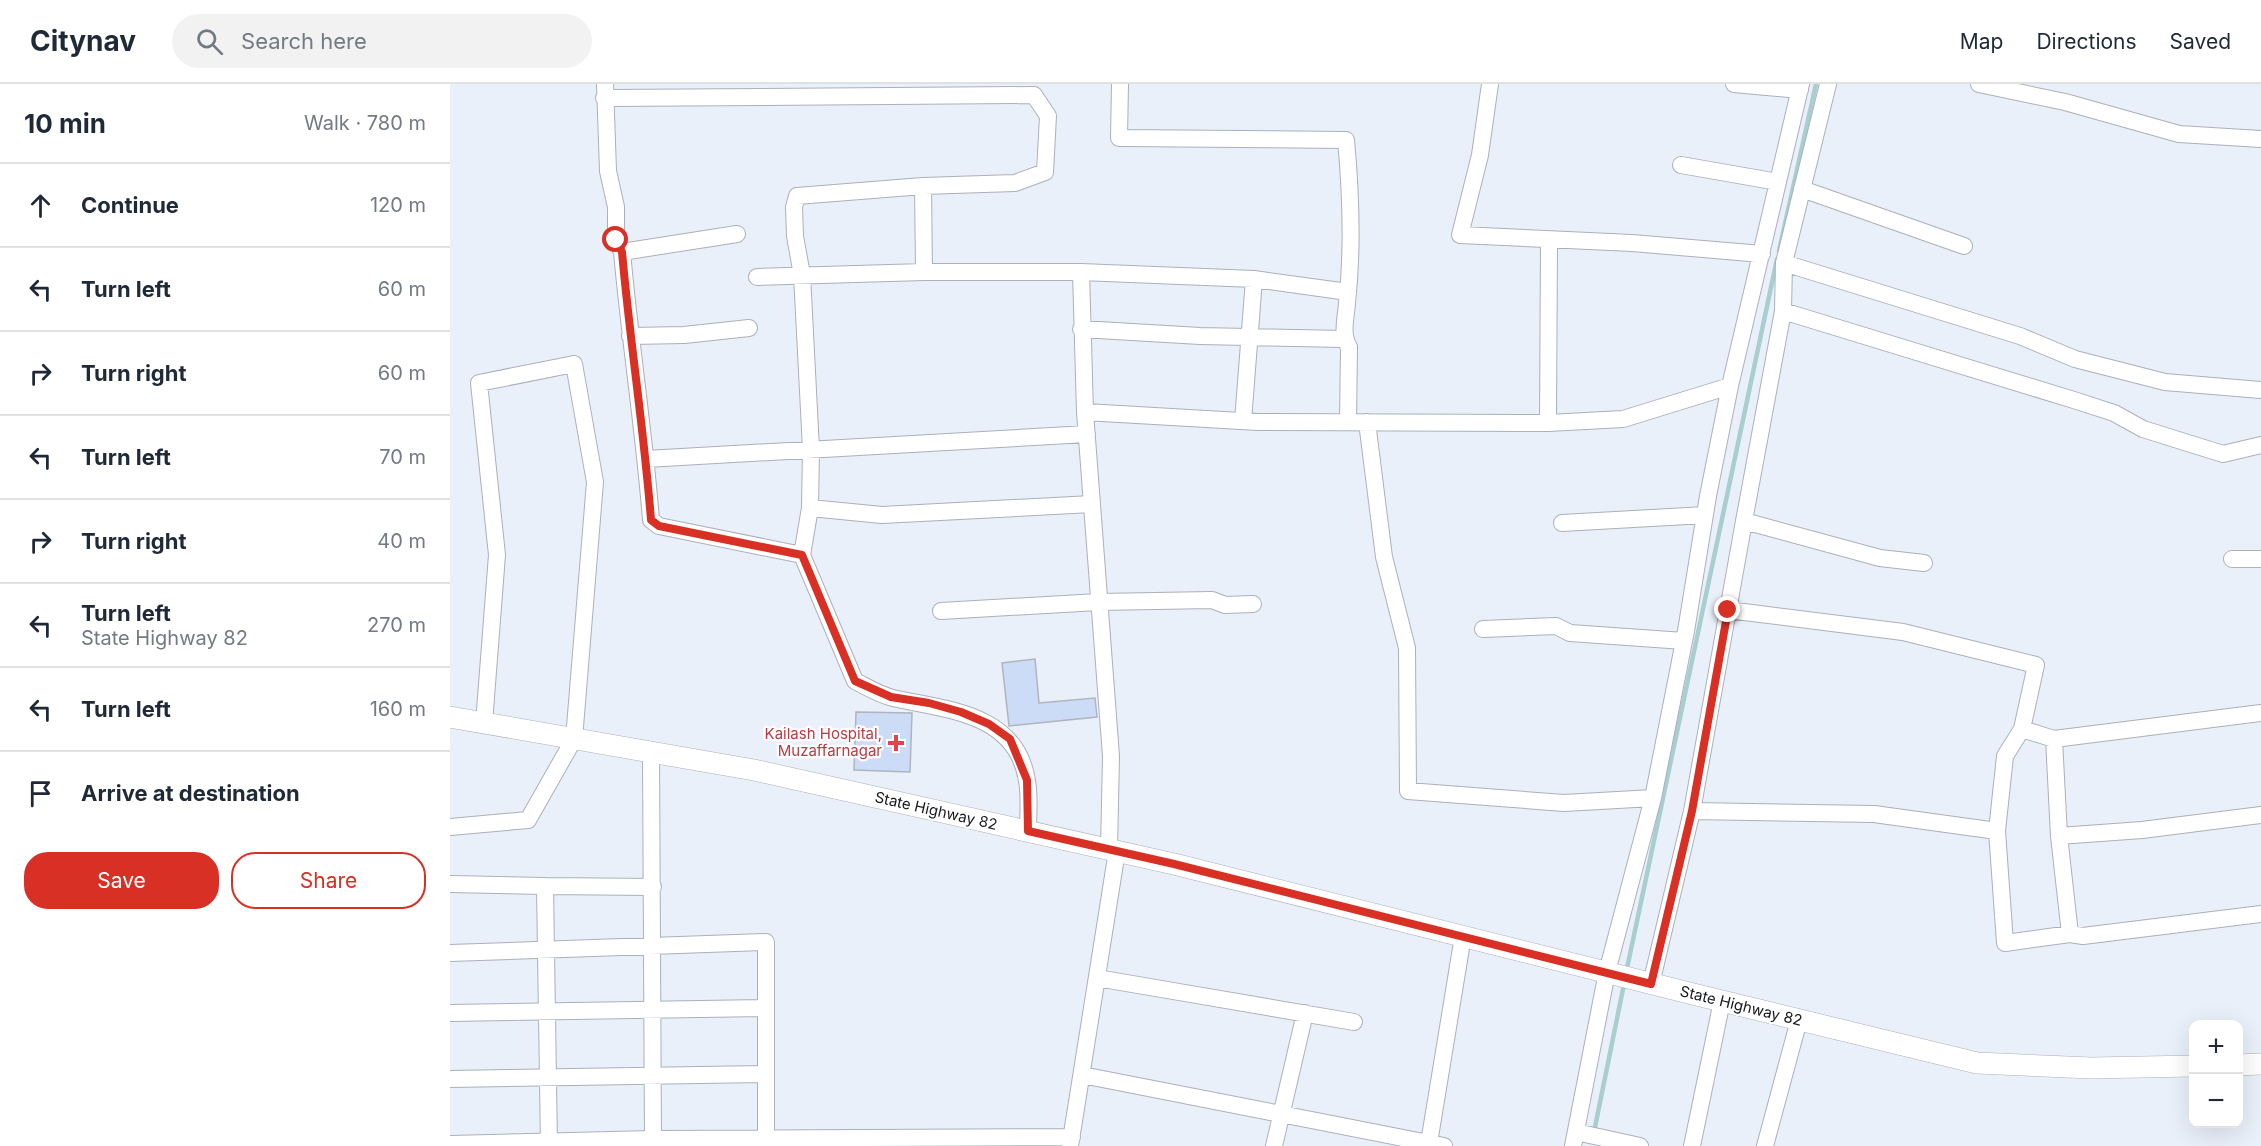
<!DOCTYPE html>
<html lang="en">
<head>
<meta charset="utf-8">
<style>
  :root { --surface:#fff; --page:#f2f2f3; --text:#1f2937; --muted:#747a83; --line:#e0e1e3; --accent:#d93025 }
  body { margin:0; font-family:Inter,sans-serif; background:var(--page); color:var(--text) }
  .controls { position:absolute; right:18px; bottom:18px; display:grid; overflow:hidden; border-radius:12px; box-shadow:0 6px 24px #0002 }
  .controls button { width:54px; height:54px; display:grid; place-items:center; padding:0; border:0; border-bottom:2px solid var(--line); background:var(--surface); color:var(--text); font:30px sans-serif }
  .stop { position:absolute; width:18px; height:18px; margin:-14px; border:4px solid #d93025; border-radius:50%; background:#fff }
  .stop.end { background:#d93025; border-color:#fff; box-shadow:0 2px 6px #0008 }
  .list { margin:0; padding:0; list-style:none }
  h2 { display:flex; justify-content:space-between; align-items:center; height:78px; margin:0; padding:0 24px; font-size:26px }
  h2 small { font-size:20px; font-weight:400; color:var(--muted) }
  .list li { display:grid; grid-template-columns:39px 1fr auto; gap:18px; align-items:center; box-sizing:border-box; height:84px; padding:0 24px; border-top:2px solid var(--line) }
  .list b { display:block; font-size:22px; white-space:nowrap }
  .list p { margin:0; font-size:20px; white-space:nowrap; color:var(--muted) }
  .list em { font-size:20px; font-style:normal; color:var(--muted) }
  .actions { display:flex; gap:12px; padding:18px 24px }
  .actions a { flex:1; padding:14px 0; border:2px solid var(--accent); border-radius:24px; text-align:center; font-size:21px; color:var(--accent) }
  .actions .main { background:var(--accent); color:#fff }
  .icon { flex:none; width:33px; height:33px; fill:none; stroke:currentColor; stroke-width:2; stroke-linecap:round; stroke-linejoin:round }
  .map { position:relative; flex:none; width:1811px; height:1062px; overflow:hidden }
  header { display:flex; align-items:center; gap:36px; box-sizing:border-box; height:84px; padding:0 30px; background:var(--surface); border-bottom:2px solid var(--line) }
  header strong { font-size:28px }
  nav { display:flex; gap:33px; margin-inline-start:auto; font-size:21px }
  .search { width:420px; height:54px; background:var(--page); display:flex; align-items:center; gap:15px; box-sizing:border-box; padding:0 21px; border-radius:33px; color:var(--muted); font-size:22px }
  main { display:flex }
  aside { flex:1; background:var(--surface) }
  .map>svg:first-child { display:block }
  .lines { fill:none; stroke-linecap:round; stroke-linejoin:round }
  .stream { stroke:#a8ced0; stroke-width:4.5 }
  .building { fill:#cddcf6; stroke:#afb4be; stroke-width:1.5 }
  .minor-casing { stroke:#abb0ba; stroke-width:18 }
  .major-casing { stroke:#abb0ba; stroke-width:22 }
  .minor { stroke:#fff; stroke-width:16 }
  .major { stroke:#fff; stroke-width:21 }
  .route { stroke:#d93025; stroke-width:8 }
  .health-dot { fill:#e0444e; stroke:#fff; stroke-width:2 }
  .labels { text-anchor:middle; stroke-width:4.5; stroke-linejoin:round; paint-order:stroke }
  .health-label { font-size:15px; fill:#be3a42; stroke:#fff; text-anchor:end }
  .street-label { font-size:15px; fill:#16181b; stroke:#fff }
</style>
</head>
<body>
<header>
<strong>Citynav</strong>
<div class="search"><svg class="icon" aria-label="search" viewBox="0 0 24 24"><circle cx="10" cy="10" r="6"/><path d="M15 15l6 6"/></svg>Search here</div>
<nav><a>Map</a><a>Directions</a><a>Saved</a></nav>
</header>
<main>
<aside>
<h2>10 min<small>Walk · 780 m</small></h2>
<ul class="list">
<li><svg class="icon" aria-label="ahead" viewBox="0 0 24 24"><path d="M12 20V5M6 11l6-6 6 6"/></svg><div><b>Continue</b></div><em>120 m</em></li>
<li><svg class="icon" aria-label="left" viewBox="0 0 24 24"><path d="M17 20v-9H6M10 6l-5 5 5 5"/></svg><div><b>Turn left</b></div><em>60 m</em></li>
<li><svg class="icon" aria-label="right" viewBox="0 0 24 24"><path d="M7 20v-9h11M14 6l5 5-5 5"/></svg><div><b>Turn right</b></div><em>60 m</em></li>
<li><svg class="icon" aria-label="left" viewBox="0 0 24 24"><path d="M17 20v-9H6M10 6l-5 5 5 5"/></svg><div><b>Turn left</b></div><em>70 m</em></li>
<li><svg class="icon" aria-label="right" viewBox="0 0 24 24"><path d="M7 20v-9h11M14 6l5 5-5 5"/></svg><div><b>Turn right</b></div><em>40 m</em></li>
<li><svg class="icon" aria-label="left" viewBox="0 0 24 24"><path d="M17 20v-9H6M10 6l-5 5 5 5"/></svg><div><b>Turn left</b><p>State Highway 82</p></div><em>270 m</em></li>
<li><svg class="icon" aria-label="left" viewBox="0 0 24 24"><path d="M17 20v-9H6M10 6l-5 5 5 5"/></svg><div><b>Turn left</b></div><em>160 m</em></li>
<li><svg class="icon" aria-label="arrive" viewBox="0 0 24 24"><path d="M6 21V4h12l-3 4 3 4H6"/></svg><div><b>Arrive at destination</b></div></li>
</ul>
<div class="actions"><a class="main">Save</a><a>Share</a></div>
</aside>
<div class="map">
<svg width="1811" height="1062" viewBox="0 0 1811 1062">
  <rect width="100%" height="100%" fill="#eaf0fa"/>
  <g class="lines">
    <path class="stream" d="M 1329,167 L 1366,0
      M 1176,889 L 1327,175
      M 1144,1048 L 1174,900"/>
  </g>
  <path class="building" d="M 585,575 L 589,619 L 645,614 L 647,633 L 559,642 L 552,579 Z
    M 406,628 L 462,629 L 460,688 L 404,686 Z"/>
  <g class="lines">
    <defs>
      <path id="minor" d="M 155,0 L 158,87 L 166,123 L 166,156 L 172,168 C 180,258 194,346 201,436 L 209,442 L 352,471
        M 670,0 L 669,54 L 896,56 C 901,110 903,165 897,219 C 896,234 891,250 899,263 L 898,338
        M 1040,0 L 1030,71 L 1010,151 L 1182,159 L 1312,170
        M 1284,0 L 1350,6
        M 1378,0 L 1334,179 L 1333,227 L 1294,437 L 1430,474 L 1474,479
        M 1529,0 L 1615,18 L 1729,50 L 1811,55
        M 154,14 L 584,11 L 598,32 L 595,88 L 565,99 L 473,102 L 347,112 L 344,123 L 345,152 L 352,191 L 361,365 L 360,424 L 352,471 L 405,597 C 417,603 430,611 443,614 C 497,626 567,629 577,697 C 580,713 578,731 578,747
        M 1231,81 L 1328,98
        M 473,102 L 474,188
        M 1352,105 L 1514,162
        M 172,168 L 287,150
        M 1334,179 L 1570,252 L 1625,275 L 1715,298 L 1811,306
        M 307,193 L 474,188 L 631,188
        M 804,195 L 898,208
        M 1333,227 L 1627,317 L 1664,329 L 1693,345 L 1773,370 L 1811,361
        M 631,245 L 750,252 L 894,255
        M 180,252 L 234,251 L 299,244
        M 1280,302 L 1351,0
        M 635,328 L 631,188 L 804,195 L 793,337
        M 917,338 L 934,473 L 957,564 L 958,707 L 1114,719 L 1203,714
        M 1098,339 L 1099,156
        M 196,375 L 637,350
        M 360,424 L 432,431 L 642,420
        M 1112,439 L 1255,431
        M 1782,475 L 1811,475
        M 1278,526 L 1453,548 L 1586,581 L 1572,645 L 1555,672 L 1547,747 L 1555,859 L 1620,850 L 1633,852 L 1811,830
        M 491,527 L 648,518 L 762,516 L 775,521 L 803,520
        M 1033,545 L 1106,542 L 1120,549 L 1234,557
        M 1572,645 L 1604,655 L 1811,629
        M 1604,655 L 1609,752 L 1620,850
        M 201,668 L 203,1062
        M 1242,727 L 1294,437
        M 0,743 L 78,736 L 124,655 L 145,398 L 124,280 L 29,299 L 47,471 L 34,639
        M 1609,752 L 1692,746 L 1811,731
        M 659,766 L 661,672 L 635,328 L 808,338 L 1098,339 L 1173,335 L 1280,302 L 1258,412 L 1236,547 L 1203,714 L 1157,888 L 1123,1062
        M 0,800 L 95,802 L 99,1062
        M 95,802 L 203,803
        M 0,869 L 316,858 L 316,1062
        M 647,894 L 904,938
        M 1201,900 L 1242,727 L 1424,730 L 1547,747
        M 0,929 L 316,924
        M 632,991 L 994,1062
        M 0,995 L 316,990
        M 1126,1048 L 1190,1062
        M 979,1059 L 1013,852
        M 0,1060 L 203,1055 L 622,1053
        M 620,1062 L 667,767
        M 824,1062 L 855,929
        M 1242,1062 L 1272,917
        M 1315,1062 L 1349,936"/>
      <path id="major" d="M 0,633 L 304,686 L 724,780 L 1247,911 L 1527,979 L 1641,984 L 1744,982
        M 1788,981 L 1811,980"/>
    </defs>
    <use href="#minor" class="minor-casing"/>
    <use href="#major" class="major-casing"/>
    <use href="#minor" class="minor"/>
    <use href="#major" class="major"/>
  </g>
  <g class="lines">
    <path class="route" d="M 166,156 L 172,168 C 180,258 194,346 201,436 L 209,442 L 352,471 L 405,597 L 441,613 L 479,619 L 511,628 L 539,640 L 560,655 L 577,696 L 578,747 L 724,780 L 1201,900 L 1242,727 L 1278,526"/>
  </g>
  <path class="health-dot" d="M443 650h6v6h6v6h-6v6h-6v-6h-6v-6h6z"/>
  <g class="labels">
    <g class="health-label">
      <text x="432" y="655">Kailash Hospital,<tspan x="432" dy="17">Muzaffarnagar</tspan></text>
    </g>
    <g class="street-label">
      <text transform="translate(486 727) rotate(13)" y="5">State Highway 82</text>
      <text transform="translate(1291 922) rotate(14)" y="5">State Highway 82</text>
    </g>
  </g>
</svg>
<div class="controls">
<button>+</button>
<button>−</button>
</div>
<div class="stop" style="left:166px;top:156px"></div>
<div class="stop end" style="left:1278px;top:526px"></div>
</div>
</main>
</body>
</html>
